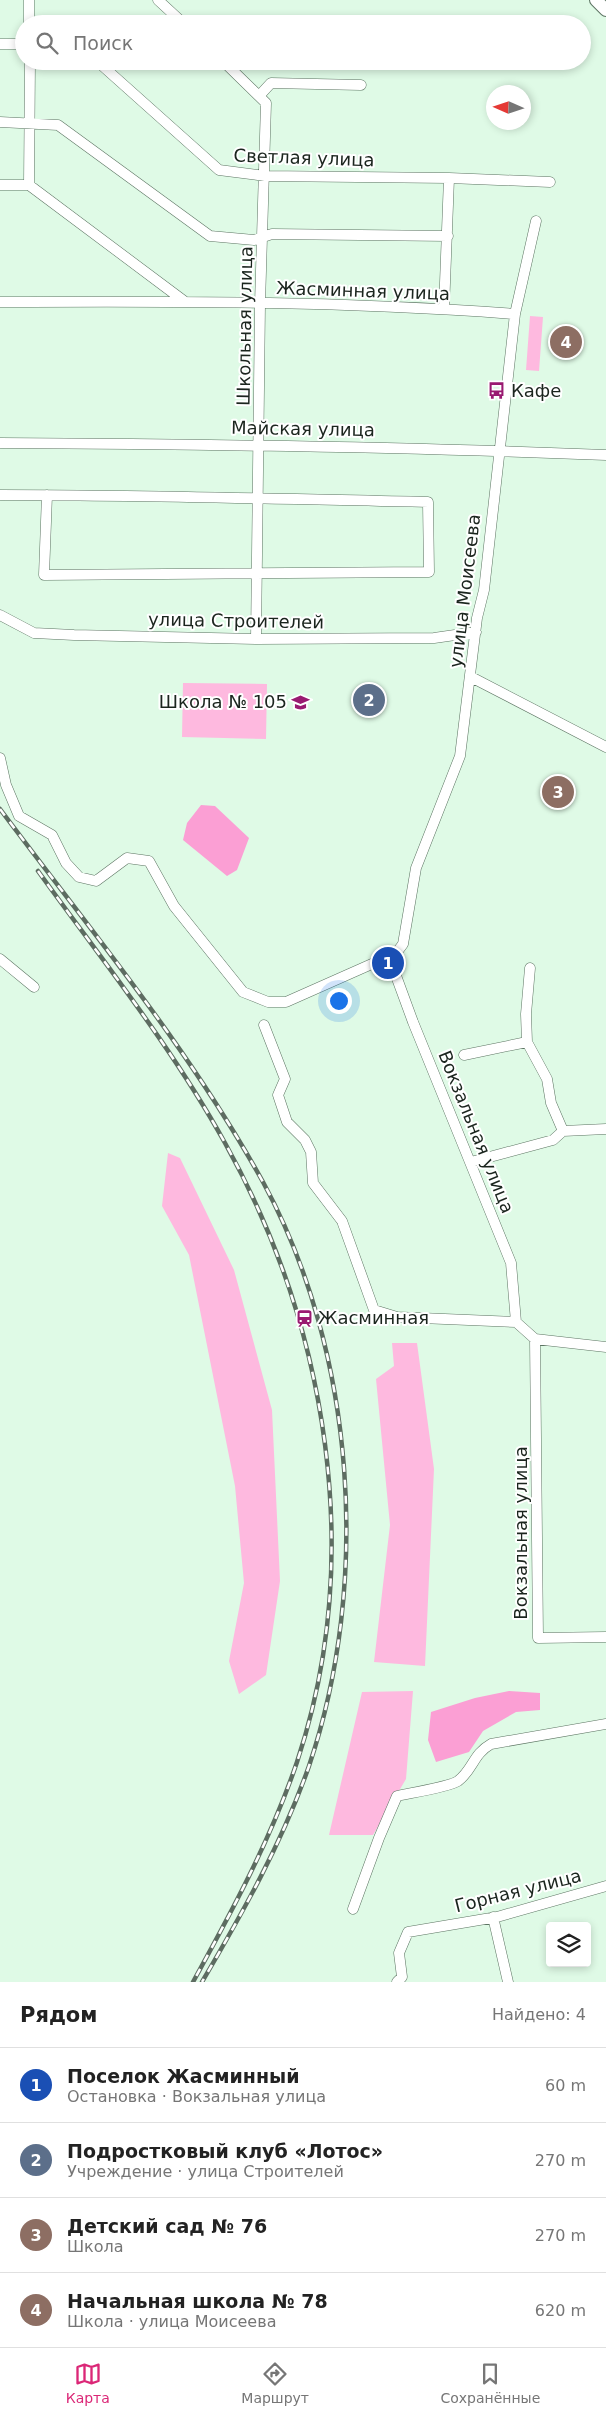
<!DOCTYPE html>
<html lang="ru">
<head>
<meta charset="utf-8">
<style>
  :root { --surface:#fff; --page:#f2f2f2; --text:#222; --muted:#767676; --line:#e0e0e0; --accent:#db2777 }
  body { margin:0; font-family:"DejaVu Sans",sans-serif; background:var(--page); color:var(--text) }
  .controls { position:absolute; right:15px; bottom:15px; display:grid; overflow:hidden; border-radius:5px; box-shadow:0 2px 8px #0003 }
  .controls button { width:45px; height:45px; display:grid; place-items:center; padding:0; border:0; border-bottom:1px solid var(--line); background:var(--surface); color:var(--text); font:25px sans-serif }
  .compass { position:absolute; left:486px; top:85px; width:45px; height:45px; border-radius:50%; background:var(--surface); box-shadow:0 2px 8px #0003; rotate:273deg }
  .you { position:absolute; left:338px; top:1000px; width:18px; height:18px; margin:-12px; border:4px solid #fff; border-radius:50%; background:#1a73e8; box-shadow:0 0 0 8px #1a73e833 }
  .badge { display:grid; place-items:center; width:32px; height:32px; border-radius:50%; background:var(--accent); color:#fff; font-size:16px; font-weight:700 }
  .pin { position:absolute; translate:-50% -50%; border:2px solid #fff; box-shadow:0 1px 5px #0006 }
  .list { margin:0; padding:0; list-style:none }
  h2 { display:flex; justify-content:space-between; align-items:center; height:65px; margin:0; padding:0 20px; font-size:21px }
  h2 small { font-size:16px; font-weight:400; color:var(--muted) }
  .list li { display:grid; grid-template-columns:32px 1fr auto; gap:15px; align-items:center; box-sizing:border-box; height:75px; padding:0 20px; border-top:1px solid var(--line) }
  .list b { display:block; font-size:19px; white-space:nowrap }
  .list p { margin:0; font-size:16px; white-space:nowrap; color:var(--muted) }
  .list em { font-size:16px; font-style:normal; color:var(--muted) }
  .icon { flex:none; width:28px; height:28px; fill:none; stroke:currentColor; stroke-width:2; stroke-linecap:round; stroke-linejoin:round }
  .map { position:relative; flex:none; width:606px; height:1982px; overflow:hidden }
  .search { position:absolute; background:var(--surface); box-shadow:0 2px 8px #0003; left:15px; right:15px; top:15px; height:55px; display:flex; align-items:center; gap:12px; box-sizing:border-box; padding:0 18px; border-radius:28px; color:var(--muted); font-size:19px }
  .sheet { height:365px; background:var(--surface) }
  nav { display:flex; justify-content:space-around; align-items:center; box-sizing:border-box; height:70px; border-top:1px solid var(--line); background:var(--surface); font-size:14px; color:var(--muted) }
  nav a { display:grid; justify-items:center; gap:2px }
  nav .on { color:var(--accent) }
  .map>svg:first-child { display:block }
  .green { fill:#feb9df }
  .water { fill:#fb9fd4 }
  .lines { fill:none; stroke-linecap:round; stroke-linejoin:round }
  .minor-casing { stroke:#5c7462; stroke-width:11 }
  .major-casing { stroke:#5c7462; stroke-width:14 }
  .minor { stroke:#fff; stroke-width:10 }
  .major { stroke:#fff; stroke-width:12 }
  .rail-casing { stroke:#5d6c61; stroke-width:4.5 }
  .rail { stroke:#fff; stroke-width:2.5; stroke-dasharray:8; stroke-linecap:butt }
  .labels { text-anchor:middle; stroke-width:4; stroke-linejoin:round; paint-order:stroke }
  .street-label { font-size:18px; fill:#1b251e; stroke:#fff }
  .poi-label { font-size:18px; fill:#1b251e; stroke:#fff; text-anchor:start }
</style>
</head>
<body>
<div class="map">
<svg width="606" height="1982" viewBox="0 0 606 1982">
  <rect width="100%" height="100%" fill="#dffae6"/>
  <path class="green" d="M 530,316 L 543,317 L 539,371 L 526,370 Z
    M 183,683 L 267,684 L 266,739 L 182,737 Z
    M 168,1153 L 180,1158 L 234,1270 L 272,1410 L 280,1581 L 266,1675 L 239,1694 L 229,1661 L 244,1583 L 235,1486 L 189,1255 L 162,1206 Z
    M 392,1343 L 417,1343 L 434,1469 L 425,1666 L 374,1662 L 390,1525 L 376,1379 L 394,1366 Z
    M 413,1691 L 406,1779 L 373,1835 L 329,1835 L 362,1692 Z"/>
  <path class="water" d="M 201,805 L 215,806 L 249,838 L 237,870 L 227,876 L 183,840 L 187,823 Z
    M 509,1691 L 540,1693 L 540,1710 L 516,1712 L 483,1731 L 469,1752 L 436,1762 L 428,1740 L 431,1712 L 475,1698 Z"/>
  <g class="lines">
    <defs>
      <path id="minor" d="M 29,0 L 29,24
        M 158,0 L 184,24
        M 0,44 L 24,44
        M 97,61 L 219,170 L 265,176 L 449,178 L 550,182
        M 223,61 L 266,103 L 260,304 L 256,639
        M 259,96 L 271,83 L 361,85
        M 0,122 L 58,125 L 210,236 L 254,240 L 272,234 L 448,236
        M 0,185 L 29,185 L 184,301
        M 29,185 L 30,61
        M 0,302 C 172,301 344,301 515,314
        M 444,309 L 449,178
        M 0,443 C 202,444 404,447 606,455
        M 0,495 C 143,495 285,499 428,502 L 429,572 L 44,575 L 47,495
        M 0,615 L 34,633 L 74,635 L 256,639 L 434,638 L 476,632
        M 471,677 L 606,747
        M 0,758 L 6,785 L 19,816 L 52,835 L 66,863 L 79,877 L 96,881 L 127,858 L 149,861 L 174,906 L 243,992 L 268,1002 L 286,1002 L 383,959 L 394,956
        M 394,956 L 403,944 L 416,868 L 460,756 L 477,618 L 484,590 L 515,314 L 536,221
        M 394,956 L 395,973 L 413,1022 L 511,1263 L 516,1322
        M 0,959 L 34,987
        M 530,968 L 526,1014 L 527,1042 L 547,1079 L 551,1103 L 563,1131
        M 264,1025 L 285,1079 L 278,1095 L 287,1122 L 305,1140 L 311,1152 L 313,1183 L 342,1221 L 374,1310 L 397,1317 L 516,1322 L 535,1339 L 606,1347
        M 464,1055 L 527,1042
        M 471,1162 L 553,1140 L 563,1131 L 606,1129
        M 535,1339 L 538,1638 L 606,1637
        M 353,1909 L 379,1838 L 397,1796 C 410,1793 449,1787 458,1781 C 473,1770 473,1754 491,1744 L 606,1724
        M 493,1917 L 508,1982
        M 397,1982 L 402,1977 L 399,1953 L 408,1932 L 497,1917 L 606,1886"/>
      <path id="major" d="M 596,0 L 606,10"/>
    </defs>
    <use href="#minor" class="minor-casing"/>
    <use href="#major" class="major-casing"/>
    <use href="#minor" class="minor"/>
    <use href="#major" class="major"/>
    <defs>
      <path id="rail" d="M 0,809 C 91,931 189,1048 263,1182 C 356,1353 371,1583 309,1766 C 282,1843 243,1912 202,1982
        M 38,871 C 102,960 172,1047 225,1143 C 328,1328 365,1558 297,1762 C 271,1839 232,1911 193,1982"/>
    </defs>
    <use href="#rail" class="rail-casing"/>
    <use href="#rail" class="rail"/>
  </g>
  <defs>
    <symbol id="bus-bare" viewBox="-9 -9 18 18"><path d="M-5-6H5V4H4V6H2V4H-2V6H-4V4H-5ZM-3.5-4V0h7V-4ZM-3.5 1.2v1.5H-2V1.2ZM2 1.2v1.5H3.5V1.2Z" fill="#991a71" stroke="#fff" stroke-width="2.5" paint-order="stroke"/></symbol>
    <symbol id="school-bare" viewBox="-9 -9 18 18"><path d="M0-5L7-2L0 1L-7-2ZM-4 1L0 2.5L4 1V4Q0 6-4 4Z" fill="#991a71" stroke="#fff" stroke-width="2.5" paint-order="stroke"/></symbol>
    <symbol id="station-bare" viewBox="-9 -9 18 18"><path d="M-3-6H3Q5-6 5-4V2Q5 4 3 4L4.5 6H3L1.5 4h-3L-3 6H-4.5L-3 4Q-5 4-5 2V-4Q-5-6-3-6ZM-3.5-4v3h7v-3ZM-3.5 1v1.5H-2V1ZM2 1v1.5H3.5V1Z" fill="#991a71" stroke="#fff" stroke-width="2.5" paint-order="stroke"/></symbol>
  </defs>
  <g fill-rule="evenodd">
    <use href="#bus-bare" x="484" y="378" width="25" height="25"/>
    <use href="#school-bare" x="288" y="690" width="25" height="25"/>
    <use href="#station-bare" x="292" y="1306" width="25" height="25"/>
  </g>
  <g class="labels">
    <g class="street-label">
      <text transform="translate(304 158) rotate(2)" y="6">Светлая улица</text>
      <text transform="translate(363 291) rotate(2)" y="6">Жасминная улица</text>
      <text transform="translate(245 326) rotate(-89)" y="6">Школьная улица</text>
      <text transform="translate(303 429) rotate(1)" y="6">Майская улица</text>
      <text transform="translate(465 591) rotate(-83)" y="6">улица Моисеева</text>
      <text transform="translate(236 621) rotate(1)" y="6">улица Строителей</text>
      <text transform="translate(476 1132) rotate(68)" y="6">Вокзальная улица</text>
      <text transform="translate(521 1533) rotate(-90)" y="6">Вокзальная улица</text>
      <text transform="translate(518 1891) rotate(-14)" y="6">Горная улица</text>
    </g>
    <g class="poi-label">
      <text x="511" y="397">Кафе</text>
      <text x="287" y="708" text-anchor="end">Школа № 105</text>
      <text x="318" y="1324">Жасминная</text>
    </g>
  </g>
</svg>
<div class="controls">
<button><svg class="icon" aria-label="layers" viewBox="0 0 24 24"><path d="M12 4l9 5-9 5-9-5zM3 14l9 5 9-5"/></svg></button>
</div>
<svg class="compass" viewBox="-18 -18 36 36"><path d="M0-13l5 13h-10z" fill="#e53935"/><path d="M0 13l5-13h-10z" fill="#767676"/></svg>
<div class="you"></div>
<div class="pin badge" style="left:388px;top:963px;background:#1a4fb4">1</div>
<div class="pin badge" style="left:369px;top:700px;background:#5c6f8a">2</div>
<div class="pin badge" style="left:558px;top:792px;background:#8d6e63">3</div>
<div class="pin badge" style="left:566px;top:342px;background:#8d6e63">4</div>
<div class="search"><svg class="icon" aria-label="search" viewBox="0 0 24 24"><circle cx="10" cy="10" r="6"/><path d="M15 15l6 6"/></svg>Поиск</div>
</div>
<section class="sheet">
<h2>Рядом<small>Найдено: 4</small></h2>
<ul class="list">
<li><span class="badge" style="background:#1a4fb4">1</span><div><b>Поселок Жасминный</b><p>Остановка · Вокзальная улица</p></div><em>60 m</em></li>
<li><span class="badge" style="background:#5c6f8a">2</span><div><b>Подростковый клуб «Лотос»</b><p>Учреждение · улица Строителей</p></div><em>270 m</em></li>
<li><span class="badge" style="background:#8d6e63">3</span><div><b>Детский сад № 76</b><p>Школа</p></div><em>270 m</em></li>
<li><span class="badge" style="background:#8d6e63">4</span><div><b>Начальная школа № 78</b><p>Школа · улица Моисеева</p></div><em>620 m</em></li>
</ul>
</section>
<nav>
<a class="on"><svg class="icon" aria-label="map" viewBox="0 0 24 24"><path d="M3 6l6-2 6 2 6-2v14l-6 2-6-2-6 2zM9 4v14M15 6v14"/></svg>Карта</a>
<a><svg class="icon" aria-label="directions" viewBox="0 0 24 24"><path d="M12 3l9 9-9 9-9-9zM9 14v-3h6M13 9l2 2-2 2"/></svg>Маршрут</a>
<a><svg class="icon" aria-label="saved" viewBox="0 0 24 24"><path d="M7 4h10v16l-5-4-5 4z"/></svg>Сохранённые</a>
</nav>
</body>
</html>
